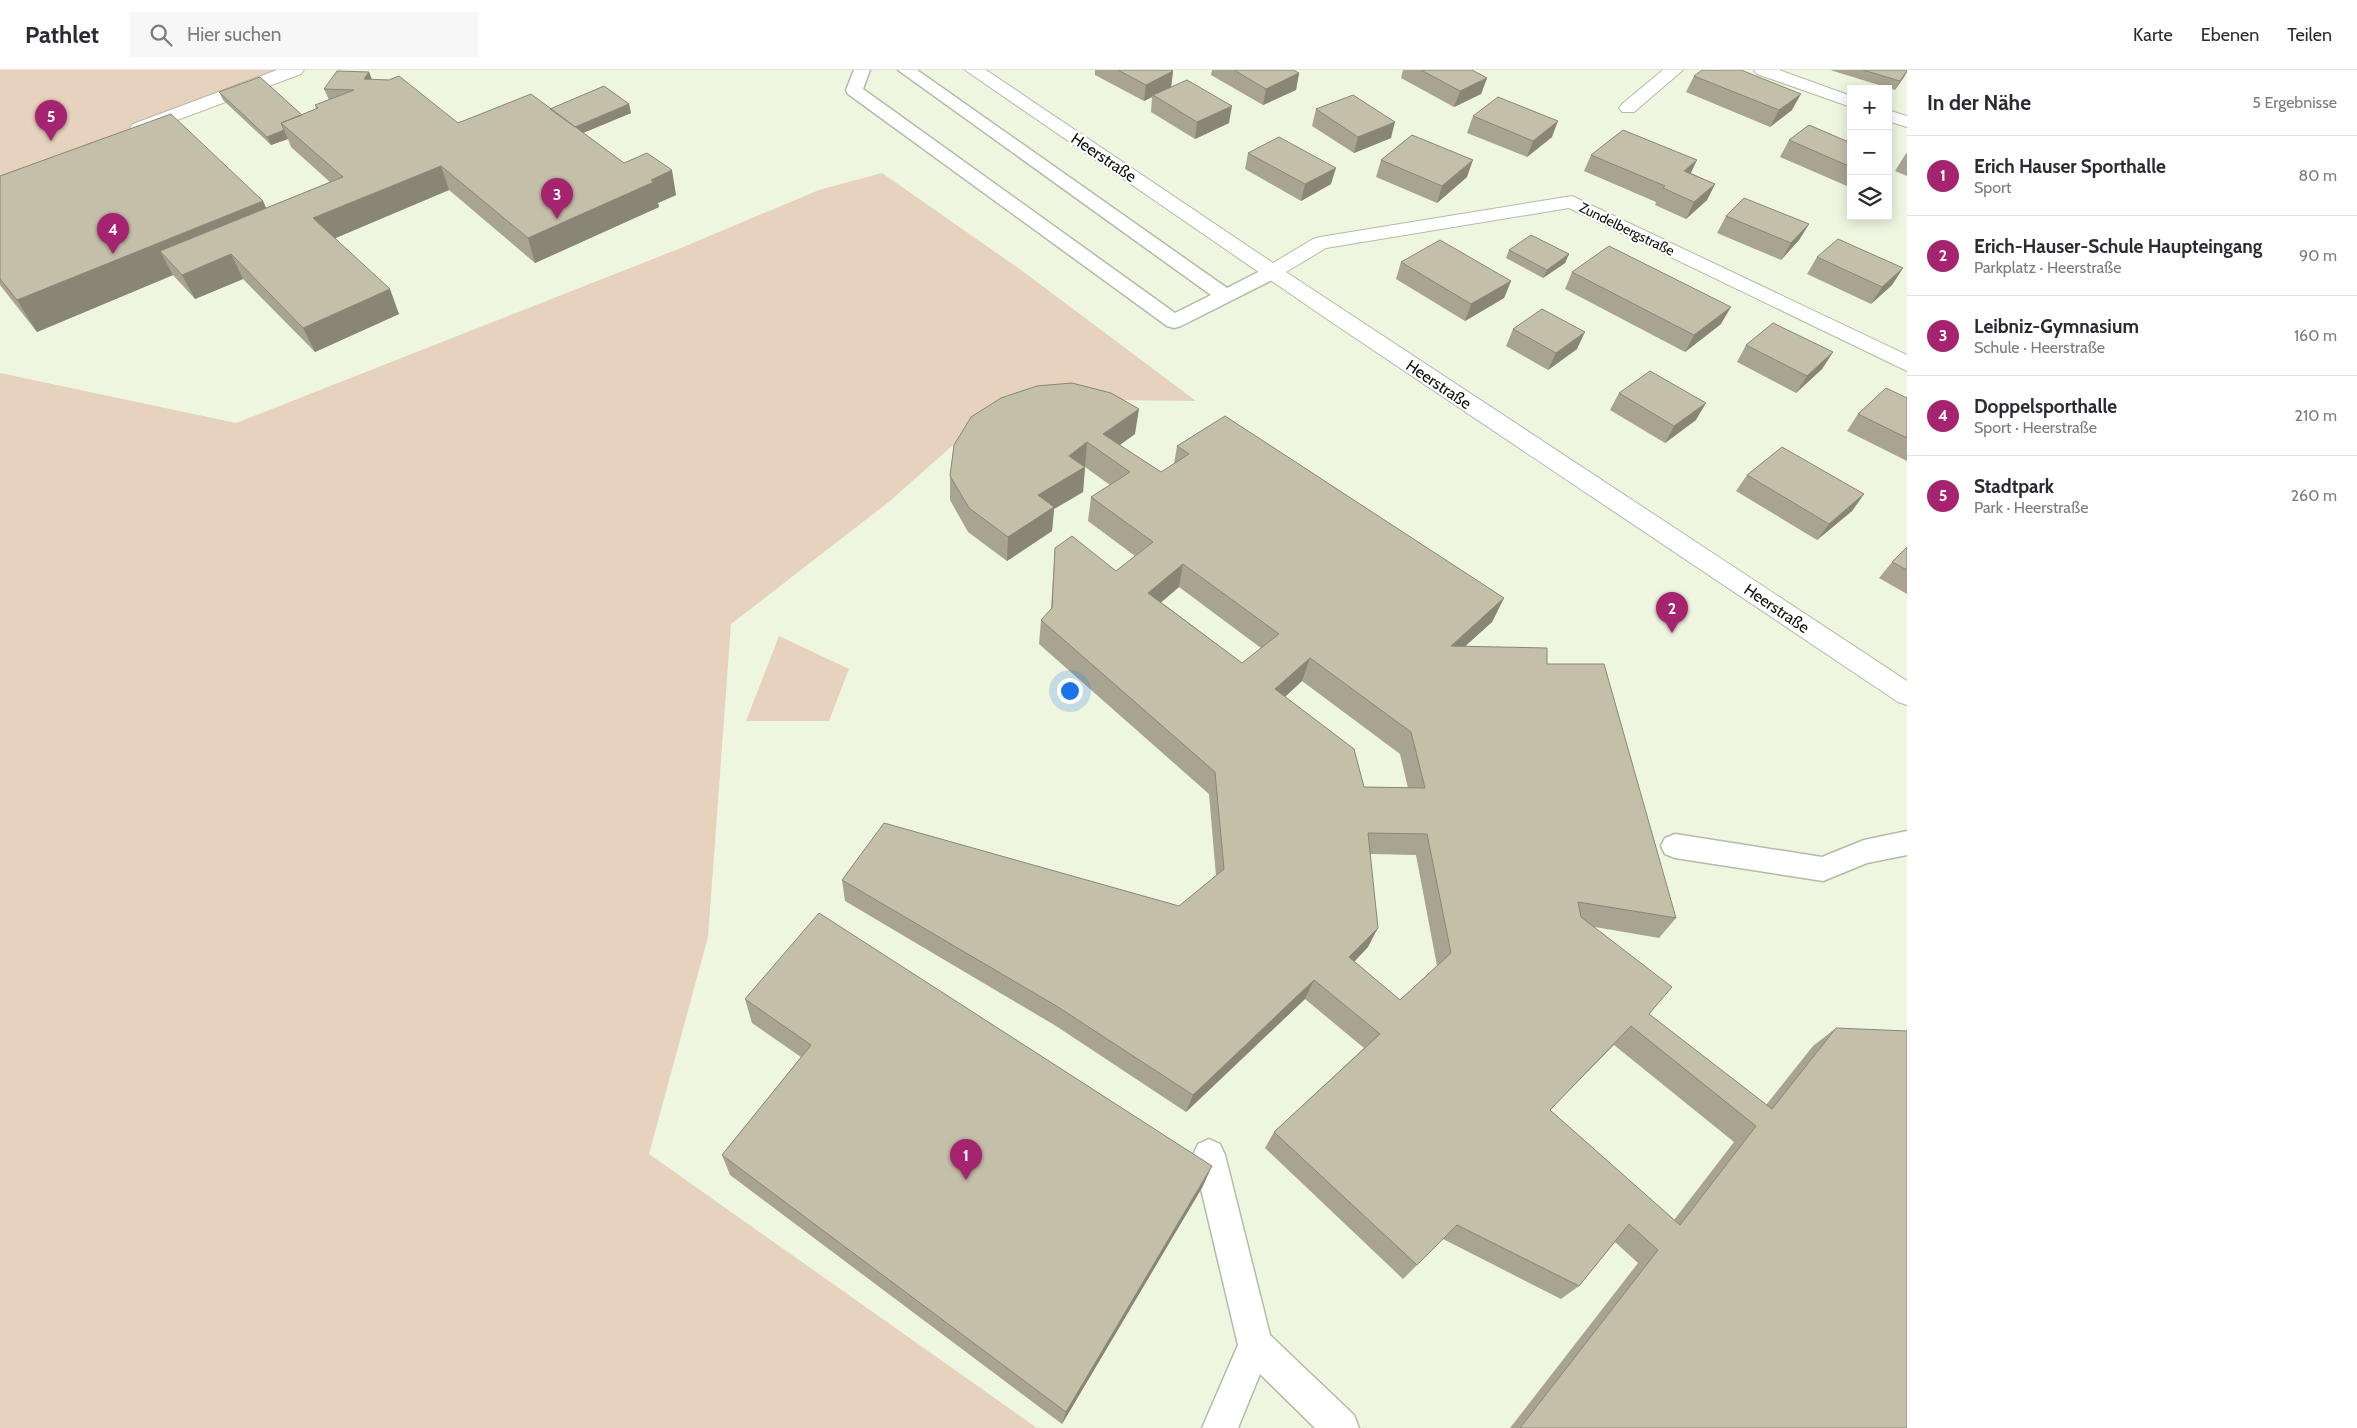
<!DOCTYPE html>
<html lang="de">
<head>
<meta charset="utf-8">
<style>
  :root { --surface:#fff; --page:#f7f7f7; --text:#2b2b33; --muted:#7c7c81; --line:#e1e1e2; --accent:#a62370 }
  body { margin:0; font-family:Cabin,sans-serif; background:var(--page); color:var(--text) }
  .controls { position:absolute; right:15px; top:15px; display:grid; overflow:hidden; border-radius:0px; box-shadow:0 2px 12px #0003 }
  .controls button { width:45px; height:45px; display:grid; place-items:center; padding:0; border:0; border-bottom:1px solid var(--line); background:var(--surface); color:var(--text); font:25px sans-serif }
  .you { position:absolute; left:1069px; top:620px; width:18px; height:18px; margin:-12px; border:4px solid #fff; border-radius:50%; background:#1a73e8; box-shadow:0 0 0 8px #1a73e833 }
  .badge { display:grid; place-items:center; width:32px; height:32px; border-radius:50%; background:var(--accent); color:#fff; font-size:16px; font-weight:700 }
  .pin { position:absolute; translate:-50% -41px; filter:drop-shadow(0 1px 2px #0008) }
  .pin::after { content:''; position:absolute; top:26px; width:18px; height:15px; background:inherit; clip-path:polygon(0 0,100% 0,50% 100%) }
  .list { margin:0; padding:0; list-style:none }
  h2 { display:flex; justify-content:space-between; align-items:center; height:65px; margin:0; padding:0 20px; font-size:21px }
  h2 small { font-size:16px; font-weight:400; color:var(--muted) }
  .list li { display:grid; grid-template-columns:32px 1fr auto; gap:15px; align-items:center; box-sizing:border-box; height:80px; padding:0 20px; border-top:1px solid var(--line) }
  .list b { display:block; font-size:19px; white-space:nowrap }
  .list p { margin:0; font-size:16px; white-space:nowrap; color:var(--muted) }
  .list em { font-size:16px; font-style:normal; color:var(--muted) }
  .icon { flex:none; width:28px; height:28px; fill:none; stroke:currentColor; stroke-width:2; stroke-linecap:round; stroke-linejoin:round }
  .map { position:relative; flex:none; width:1907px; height:1358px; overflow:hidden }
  header { display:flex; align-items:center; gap:30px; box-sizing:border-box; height:70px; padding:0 25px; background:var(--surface); border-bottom:1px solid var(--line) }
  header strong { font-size:24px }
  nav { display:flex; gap:28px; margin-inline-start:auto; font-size:18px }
  .search { width:350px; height:45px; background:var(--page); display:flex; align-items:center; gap:12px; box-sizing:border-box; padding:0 18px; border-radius:0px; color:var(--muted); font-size:19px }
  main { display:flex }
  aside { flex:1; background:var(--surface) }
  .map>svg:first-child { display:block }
  .green { fill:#e6d2bd }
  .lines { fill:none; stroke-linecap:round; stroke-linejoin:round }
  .service-casing { stroke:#b3bba6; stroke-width:3 }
  .minor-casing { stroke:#b3bba6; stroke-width:2 }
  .service { fill:#fff; fill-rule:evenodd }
  .minor { fill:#fff; fill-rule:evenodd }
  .wall { fill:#a9a491; fill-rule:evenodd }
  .shaded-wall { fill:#898676 }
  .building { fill:#c4bfa9; stroke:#898676; fill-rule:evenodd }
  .labels { text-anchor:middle; stroke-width:4.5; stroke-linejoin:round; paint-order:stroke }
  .far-street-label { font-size:14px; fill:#0e1109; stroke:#fff }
  .street-label { font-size:16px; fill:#0e1109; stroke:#fff }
</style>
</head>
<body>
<header>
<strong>Pathlet</strong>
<div class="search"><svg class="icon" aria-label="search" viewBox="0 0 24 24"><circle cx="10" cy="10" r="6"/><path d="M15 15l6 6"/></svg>Hier suchen</div>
<nav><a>Karte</a><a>Ebenen</a><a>Teilen</a></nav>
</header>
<main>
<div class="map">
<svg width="1907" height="1358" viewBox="0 0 1907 1358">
  <rect width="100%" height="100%" fill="#eef6e0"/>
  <path class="green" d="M 0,0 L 277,0 L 0,113 Z
    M 882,103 L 1021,200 L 1196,331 L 1005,329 L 890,431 L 731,554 L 708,867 L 649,1084 L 1037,1358 L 0,1358 L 0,303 L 236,353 L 681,178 L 819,120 Z
    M 779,566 L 849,599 L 829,651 L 746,651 Z"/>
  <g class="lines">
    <defs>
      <path id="service" d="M 854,0 L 870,0 L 863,19 L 1175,243 L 1211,225 L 898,0 L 917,0 L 1227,218 L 1266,198 L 1273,196 L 1280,198 L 1283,202 L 1280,206 L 1181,256 L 1174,258 L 1167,256 L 848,24 L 846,20 Z
        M 1907,761 L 1907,785 L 1867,793 L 1823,811 L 1675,788 L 1665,784 L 1661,776 L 1665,768 L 1675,764 L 1822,787 L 1864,770 Z
        M 1209,1069 L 1220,1074 L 1225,1085 L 1270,1265 L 1354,1345 L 1359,1358 L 1315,1358 L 1260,1304 L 1238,1358 L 1202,1358 L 1238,1275 L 1193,1085 L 1198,1074 Z"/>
      <path id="minor" d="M 277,0 L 304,0 L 301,4 L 145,62 L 133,62 L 130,58 L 133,54 Z
        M 965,0 L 986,0 L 1273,193 L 1313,169 L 1320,167 L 1572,126 L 1907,285 L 1907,301 L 1569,138 L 1326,178 L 1286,202 L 1907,611 L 1907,635 L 1898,632 L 1324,247 Z
        M 1663,0 L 1683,0 L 1634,42 L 1622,42 L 1619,38 L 1622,34 Z
        M 1754,0 L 1779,0 L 1851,26 L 1851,37 L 1757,4 Z
        M 1888,40 L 1907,46 L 1907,57 L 1888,51 Z"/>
    </defs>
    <use href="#service" class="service-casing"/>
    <use href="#minor" class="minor-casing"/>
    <use href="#service" class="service"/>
    <use href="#minor" class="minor"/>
  </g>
  <path class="wall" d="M 1095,0 L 1171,0 L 1173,1 L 1171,17 L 1229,53 L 1195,69 L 1151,42 L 1152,27 L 1144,31 L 1095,5 Z
    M 1212,0 L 1293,0 L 1299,3 L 1296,20 L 1263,35 L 1211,5 Z
    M 1403,0 L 1472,0 L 1487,8 L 1481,24 L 1454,37 L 1401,8 Z
    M 1830,0 L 1907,0 L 1907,2 L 1895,20 Z
    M 369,2 L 372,9 L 458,53 L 550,39 L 629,34 L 631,43 L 583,63 L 624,93 L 676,125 L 658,133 L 659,137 L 535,193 L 449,120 L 335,168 L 399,244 L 315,282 L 243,209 L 195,229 L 173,205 L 37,262 L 0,215 L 0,106 L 263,131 L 266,138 L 330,112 L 291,77 L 288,69 L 271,75 L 223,30 L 219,22 L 302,45 L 316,39 L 315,35 L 329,30 L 324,19 Z
    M 1694,6 L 1792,40 L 1770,57 L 1686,22 Z
    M 1316,39 L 1391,68 L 1354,83 L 1312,56 Z
    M 1473,46 L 1552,67 L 1527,87 L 1467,63 Z
    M 1789,70 L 1851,73 L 1851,112 L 1847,116 L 1780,87 Z
    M 1248,83 L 1331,114 L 1301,131 L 1245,99 Z
    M 1907,83 L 1907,106 L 1895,101 L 1905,85 Z
    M 1591,85 L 1691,103 L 1715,114 L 1707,130 L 1686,149 L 1655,135 L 1656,132 L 1584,101 Z
    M 1381,90 L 1467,107 L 1437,133 L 1376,107 Z
    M 1726,146 L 1809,154 L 1799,170 L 1781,190 L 1717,163 Z
    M 1509,180 L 1569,184 L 1565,193 L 1543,208 L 1506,188 Z
    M 1817,187 L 1903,198 L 1892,215 L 1871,234 L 1807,204 Z
    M 1401,192 L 1511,211 L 1504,228 L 1465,251 L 1396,209 Z
    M 1572,202 L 1721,254 L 1685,282 L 1565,219 Z
    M 1513,259 L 1577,279 L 1548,300 L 1506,276 Z
    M 1746,275 L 1833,282 L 1822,299 L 1796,323 L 1737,292 Z
    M 1619,323 L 1696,350 L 1665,373 L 1610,340 Z
    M 1907,328 L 1907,391 L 1847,361 L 1858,344 Z
    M 1135,364 L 1120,375 L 1161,402 L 1174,394 L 1177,376 L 1504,528 L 1492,552 L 1465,576 L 1547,594 L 1676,848 L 1659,868 L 1595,857 L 1649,944 L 1766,1035 L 1813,976 L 1836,958 L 1907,1358 L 1510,1358 L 1638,1193 L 1615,1172 L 1579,1216 L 1561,1229 L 1443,1169 L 1403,1209 L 1265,1078 L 1274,1062 L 1364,978 L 1305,929 L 1186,1042 L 1056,956 L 845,831 L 842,810 L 1179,836 L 1216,806 L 1209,724 L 1039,574 L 1041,550 L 1051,539 L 1055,478 L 1116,501 L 1135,486 L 1088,451 L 1091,427 L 1110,415 L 1085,397 L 1083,422 L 1054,439 L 1052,461 L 1007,491 L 968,462 L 950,430 L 950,406 L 954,375 ZM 1179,517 L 1261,578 L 1242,593 L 1161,532 ZM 1302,611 L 1400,684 L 1408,718 L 1364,717 L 1285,627 ZM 1371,784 L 1416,785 L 1437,896 L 1400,930 L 1354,891 L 1368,877 ZM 1614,975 L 1734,1072 L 1674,1150 L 1550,1040 Z
    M 1747,405 L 1864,424 L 1852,441 L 1817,470 L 1736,421 Z
    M 1907,477 L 1907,524 L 1879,508 L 1892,492 Z
    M 745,929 L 1203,1116 L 1062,1354 L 730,1105 L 722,1085 L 801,987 L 752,953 Z"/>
  <path class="shaded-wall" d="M 1173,1 L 1171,18 L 1153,25 L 1152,27 L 1144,31 L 1146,15 Z
    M 1907,1 L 1904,7 L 1895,20 L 1900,11 Z
    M 369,2 L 377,26 L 364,9 Z
    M 1299,3 L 1296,20 L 1263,35 L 1266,19 Z
    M 1487,8 L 1481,24 L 1454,37 L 1460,21 Z
    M 1801,24 L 1792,40 L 1770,57 L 1779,40 Z
    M 629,34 L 631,43 L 566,70 L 564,62 Z
    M 1232,36 L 1229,53 L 1195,69 L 1197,52 Z
    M 1558,51 L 1552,67 L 1527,87 L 1533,71 Z
    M 1395,52 L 1391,68 L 1354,83 L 1358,67 Z
    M 284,60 L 288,69 L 271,75 L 267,67 Z
    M 1473,90 L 1467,107 L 1437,133 L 1442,116 Z
    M 1697,90 L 1689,107 L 1684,101 Z
    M 441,96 L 449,120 L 324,173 L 313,148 Z
    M 1336,98 L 1331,114 L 1301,131 L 1305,114 Z
    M 672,100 L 676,125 L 658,133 L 659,137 L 535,193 L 528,168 Z
    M 1851,109 L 1851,112 L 1847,116 Z
    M 1715,114 L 1707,130 L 1686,149 L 1694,132 Z
    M 263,131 L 277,162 L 160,181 L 173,205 L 37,262 L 17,230 Z
    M 1809,154 L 1799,170 L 1781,190 L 1791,173 Z
    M 231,184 L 243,209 L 195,229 L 182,205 Z
    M 1569,184 L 1565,193 L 1543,208 L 1547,200 Z
    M 1903,198 L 1892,215 L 1871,234 L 1882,217 Z
    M 1511,211 L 1504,228 L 1465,251 L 1471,234 Z
    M 390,219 L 399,244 L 315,282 L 303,258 Z
    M 1731,237 L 1721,254 L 1685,282 L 1694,265 Z
    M 1585,262 L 1577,279 L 1548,300 L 1556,283 Z
    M 1833,282 L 1822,299 L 1796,323 L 1807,306 Z
    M 1706,333 L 1696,350 L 1665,373 L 1674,356 Z
    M 1139,339 L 1135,364 L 1105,385 L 1103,364 Z
    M 1087,372 L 1083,422 L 1054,439 L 1052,461 L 1007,491 L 1008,467 L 1038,425 L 1069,386 Z
    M 1864,424 L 1852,441 L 1817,470 L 1829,454 Z
    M 1183,494 L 1179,517 L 1144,547 L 1148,523 Z
    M 1504,528 L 1492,552 L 1440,599 L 1451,576 Z
    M 1310,588 L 1302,611 L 1268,642 L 1275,619 Z
    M 1378,858 L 1368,877 L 1340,907 L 1349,887 Z
    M 1314,910 L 1305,929 L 1186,1042 L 1193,1025 Z
    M 1212,1096 L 1203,1116 L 1062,1354 L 1066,1342 Z"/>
  <path class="building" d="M 1118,0 L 1171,0 L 1173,1 L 1146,15 Z
    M 1234,0 L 1293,0 L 1299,3 L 1266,19 Z
    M 1421,0 L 1472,0 L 1487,8 L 1460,21 Z
    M 1702,0 L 1741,0 L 1801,24 L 1779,40 L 1694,6 Z
    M 1863,0 L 1907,0 L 1907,1 L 1900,11 Z
    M 337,1 L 369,2 L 364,9 L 389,10 L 399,6 L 458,53 L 531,24 L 624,93 L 647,83 L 672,100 L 651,110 L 654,112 L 528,168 L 441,96 L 313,148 L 390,219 L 303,258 L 231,184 L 182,205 L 160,181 L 343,107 L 281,53 L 318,38 L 315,35 L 354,20 L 324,19 Z
    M 260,7 L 302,45 L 281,53 L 284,60 L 267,67 L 219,22 Z
    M 1187,10 L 1232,36 L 1197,52 L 1153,25 Z
    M 604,16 L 629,34 L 575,57 L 550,39 Z
    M 1353,25 L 1395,52 L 1358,67 L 1316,39 Z
    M 1498,27 L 1558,51 L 1533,71 L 1473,46 Z
    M 171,44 L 263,131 L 17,230 L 0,209 L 0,106 Z
    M 1809,55 L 1851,73 L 1851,97 L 1789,70 Z
    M 1623,60 L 1697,90 L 1684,101 L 1715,114 L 1694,132 L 1663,118 L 1665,116 L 1591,85 Z
    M 1412,65 L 1473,90 L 1442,116 L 1381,90 Z
    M 1279,67 L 1336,98 L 1305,114 L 1248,83 Z
    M 1744,128 L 1809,154 L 1791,173 L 1726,146 Z
    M 1531,165 L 1569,184 L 1547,200 L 1509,180 Z
    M 1838,169 L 1903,198 L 1882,217 L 1817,187 Z
    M 1440,170 L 1511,211 L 1471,234 L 1401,192 Z
    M 1609,176 L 1731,237 L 1694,265 L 1572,202 Z
    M 1542,239 L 1585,262 L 1556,283 L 1513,259 Z
    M 1773,253 L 1833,282 L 1807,306 L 1746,275 Z
    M 1650,301 L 1706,333 L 1674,356 L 1619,323 Z
    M 1072,313 L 1111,323 L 1139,339 L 1103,364 L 1161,402 L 1189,384 L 1177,376 L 1225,346 L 1504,528 L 1451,576 L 1547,578 L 1547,594 L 1604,594 L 1676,848 L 1578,832 L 1581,847 L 1672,917 L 1649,944 L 1772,1039 L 1836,958 L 1907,961 L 1907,1358 L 1520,1358 L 1658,1180 L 1629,1154 L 1579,1216 L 1457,1155 L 1417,1195 L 1274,1062 L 1380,964 L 1314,910 L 1193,1025 L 1058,937 L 842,810 L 884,753 L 1179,836 L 1224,799 L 1215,702 L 1041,550 L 1052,538 L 1055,478 L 1072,466 L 1116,501 L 1153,472 L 1091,427 L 1130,402 L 1087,372 L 1069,386 L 1085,397 L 1038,425 L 1054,437 L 1008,467 L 969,438 L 950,406 L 954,375 L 971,347 L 1001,328 L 1037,316 ZM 1183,494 L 1279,564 L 1242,593 L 1148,523 ZM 1310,588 L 1411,662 L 1425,718 L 1364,717 L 1354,679 L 1275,619 ZM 1368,763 L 1427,764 L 1451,883 L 1400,930 L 1349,887 L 1378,858 ZM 1631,956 L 1756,1056 L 1680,1155 L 1550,1040 Z
    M 1886,318 L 1907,328 L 1907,368 L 1858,344 Z
    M 1782,377 L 1864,424 L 1829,454 L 1747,405 Z
    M 1907,477 L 1907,500 L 1892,492 Z
    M 819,843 L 1212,1096 L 1066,1342 L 722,1085 L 811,975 L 745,929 Z"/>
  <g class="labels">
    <g class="far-street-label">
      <text transform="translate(1627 159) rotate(26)" y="5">Zundelbergstraße</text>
    </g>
    <g class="street-label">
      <text transform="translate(1104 87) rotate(34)" y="6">Heerstraße</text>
      <text transform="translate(1439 314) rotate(34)" y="6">Heerstraße</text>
      <text transform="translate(1777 538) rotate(34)" y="6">Heerstraße</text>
    </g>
  </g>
</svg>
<div class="controls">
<button>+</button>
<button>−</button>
<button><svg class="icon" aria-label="layers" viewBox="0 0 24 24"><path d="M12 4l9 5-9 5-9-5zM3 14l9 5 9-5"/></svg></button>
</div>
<div class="you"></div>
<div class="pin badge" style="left:966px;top:1110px">1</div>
<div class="pin badge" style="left:1672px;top:563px">2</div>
<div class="pin badge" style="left:557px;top:149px">3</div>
<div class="pin badge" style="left:113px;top:184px">4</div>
<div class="pin badge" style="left:51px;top:71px">5</div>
</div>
<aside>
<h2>In der Nähe<small>5 Ergebnisse</small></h2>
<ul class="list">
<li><span class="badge">1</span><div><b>Erich Hauser Sporthalle</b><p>Sport</p></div><em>80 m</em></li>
<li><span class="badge">2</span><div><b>Erich-Hauser-Schule Haupteingang</b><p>Parkplatz · Heerstraße</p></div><em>90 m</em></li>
<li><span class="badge">3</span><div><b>Leibniz-Gymnasium</b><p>Schule · Heerstraße</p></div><em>160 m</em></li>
<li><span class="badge">4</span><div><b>Doppelsporthalle</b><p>Sport · Heerstraße</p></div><em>210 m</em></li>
<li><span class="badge">5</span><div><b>Stadtpark</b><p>Park · Heerstraße</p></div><em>260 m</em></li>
</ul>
</aside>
</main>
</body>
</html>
